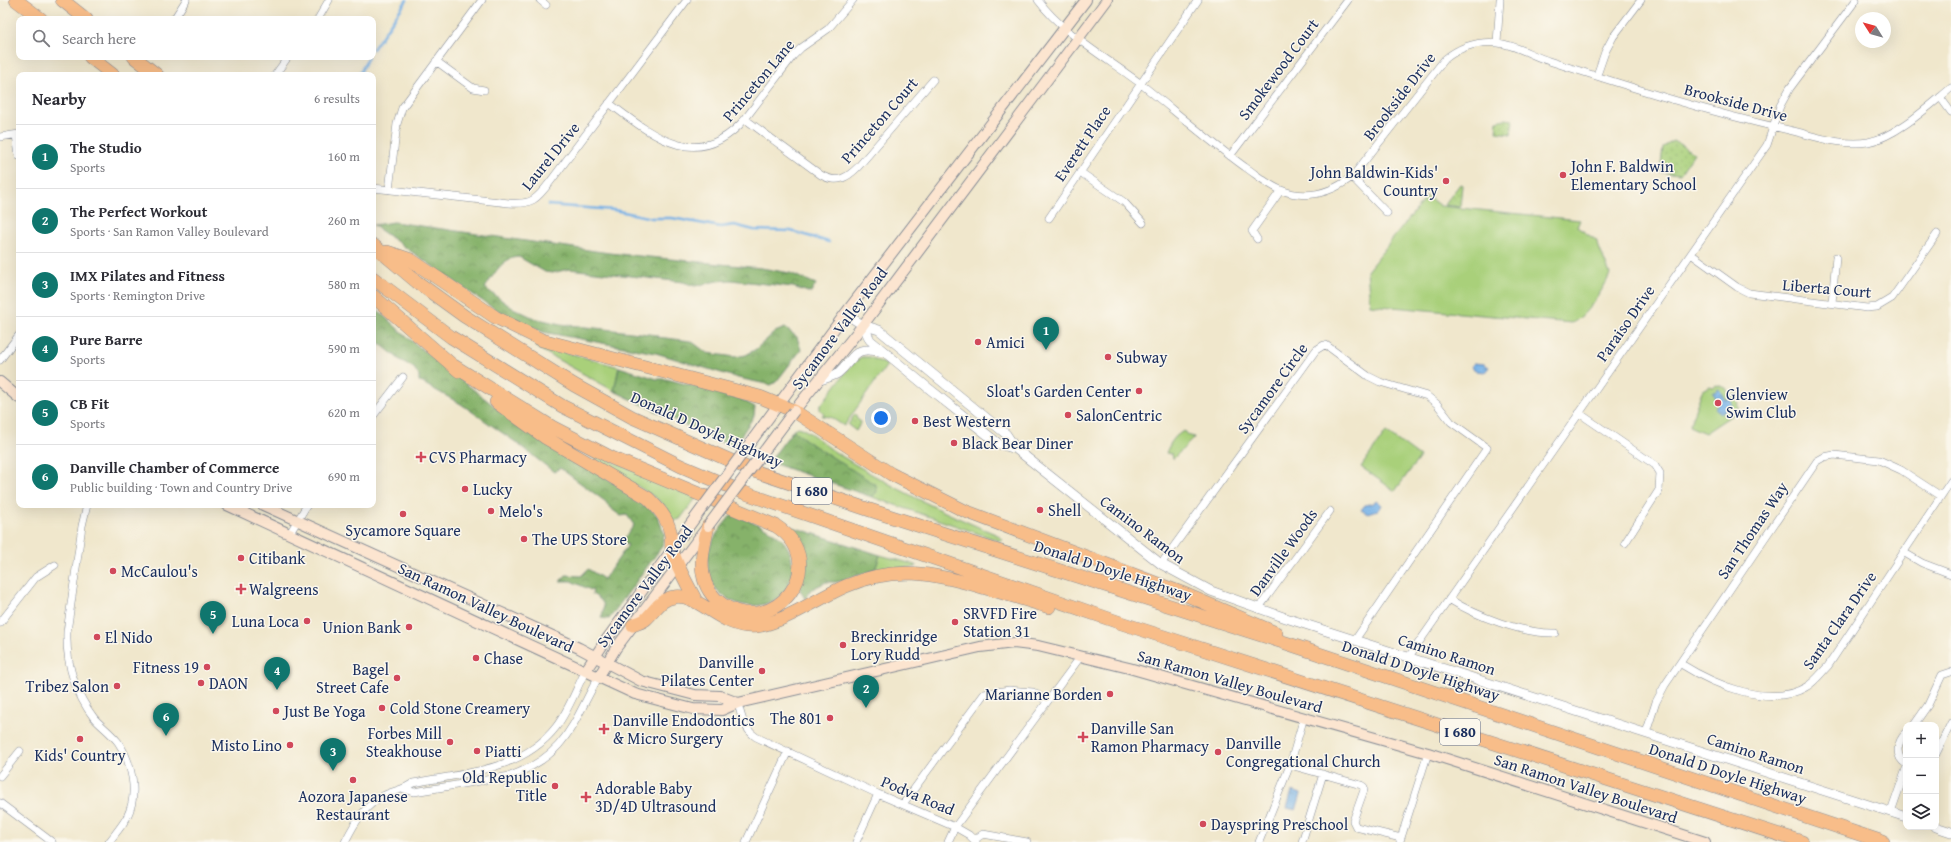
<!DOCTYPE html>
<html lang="en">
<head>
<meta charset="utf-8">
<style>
  :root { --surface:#fff; --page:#f7f7f7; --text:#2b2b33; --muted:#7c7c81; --line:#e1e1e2; --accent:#0f766e }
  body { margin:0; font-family:"Gentium Book Plus",serif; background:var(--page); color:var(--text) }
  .controls { position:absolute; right:12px; bottom:12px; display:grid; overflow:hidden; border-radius:8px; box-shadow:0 4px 16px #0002 }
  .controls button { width:36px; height:36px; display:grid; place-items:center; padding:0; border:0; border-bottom:1px solid var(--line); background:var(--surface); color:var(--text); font:20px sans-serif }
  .compass { position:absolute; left:1855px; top:12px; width:36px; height:36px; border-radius:50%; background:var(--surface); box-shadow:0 4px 16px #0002; rotate:307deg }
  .you { position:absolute; left:881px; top:418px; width:14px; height:14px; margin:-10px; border:3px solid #fff; border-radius:50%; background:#1a73e8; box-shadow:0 0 0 6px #1a73e833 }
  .badge { display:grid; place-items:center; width:26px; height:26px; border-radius:50%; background:var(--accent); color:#fff; font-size:13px; font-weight:700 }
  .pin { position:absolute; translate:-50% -33px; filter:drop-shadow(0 1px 2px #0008) }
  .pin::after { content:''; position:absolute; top:21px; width:14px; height:12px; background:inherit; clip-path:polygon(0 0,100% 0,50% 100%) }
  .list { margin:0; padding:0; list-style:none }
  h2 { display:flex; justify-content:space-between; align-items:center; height:52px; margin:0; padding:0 16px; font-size:17px }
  h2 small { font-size:13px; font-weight:400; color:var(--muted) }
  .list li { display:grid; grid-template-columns:26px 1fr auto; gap:12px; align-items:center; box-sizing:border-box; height:64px; padding:0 16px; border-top:1px solid var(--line) }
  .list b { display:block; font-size:15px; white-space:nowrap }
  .list p { margin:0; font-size:13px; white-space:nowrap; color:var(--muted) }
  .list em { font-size:13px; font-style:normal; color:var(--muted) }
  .icon { flex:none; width:22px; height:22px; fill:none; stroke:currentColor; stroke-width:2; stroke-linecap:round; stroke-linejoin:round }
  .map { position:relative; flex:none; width:1951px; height:842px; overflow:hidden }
  .search { position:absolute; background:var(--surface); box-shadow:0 4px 16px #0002; left:16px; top:16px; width:360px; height:44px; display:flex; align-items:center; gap:10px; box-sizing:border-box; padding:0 14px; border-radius:8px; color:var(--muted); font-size:15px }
  .panel { position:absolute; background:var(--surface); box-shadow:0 4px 16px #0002; left:16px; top:72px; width:360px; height:436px; border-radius:8px }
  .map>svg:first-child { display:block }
  .grass { fill:#a9d07a; stroke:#62806c }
  .forest { fill:url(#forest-crowns); stroke:#507064 }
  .park { fill:url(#park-dots); stroke:#62806c }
  .water { fill:url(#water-ripples); stroke:#4870a2 }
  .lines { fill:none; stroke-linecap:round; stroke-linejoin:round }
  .stream { stroke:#75b1e7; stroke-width:2.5 }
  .minor-casing { stroke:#868b95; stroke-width:8 }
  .tertiary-casing { stroke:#868b95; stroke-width:10 }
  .secondary-casing { stroke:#868b95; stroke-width:12 }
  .motorway-casing { stroke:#868b95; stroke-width:14 }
  .minor { stroke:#fff; stroke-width:7 }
  .tertiary { stroke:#fff; stroke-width:9 }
  .secondary { stroke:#fce5d0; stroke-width:10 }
  .motorway { stroke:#f8bd89; stroke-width:13 }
  .secondary-bridge-casing { stroke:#868b95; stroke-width:12; stroke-linecap:butt }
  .secondary-bridge { stroke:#fce5d0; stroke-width:10 }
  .poi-dot { fill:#d1495b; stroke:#fbf7ec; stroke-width:1.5 }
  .labels { text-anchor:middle; stroke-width:3; stroke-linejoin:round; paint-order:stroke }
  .shield { fill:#fbf7ec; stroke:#5e6b89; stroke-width:1 }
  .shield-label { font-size:15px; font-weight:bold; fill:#1b2f5e }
  .street-label { font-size:16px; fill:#1b2f5e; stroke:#fbf7ec }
  .poi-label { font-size:16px; fill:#1b2f5e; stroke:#fbf7ec; text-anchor:start }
</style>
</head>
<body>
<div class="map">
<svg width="1951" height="842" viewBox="0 0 1951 842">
  <defs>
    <pattern id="forest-crowns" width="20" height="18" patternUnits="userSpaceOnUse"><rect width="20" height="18" fill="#86b26a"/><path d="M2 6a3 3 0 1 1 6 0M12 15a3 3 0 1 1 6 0" fill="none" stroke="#6d915a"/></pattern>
    <pattern id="park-dots" width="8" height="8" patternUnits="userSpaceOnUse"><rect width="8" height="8" fill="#a9d07a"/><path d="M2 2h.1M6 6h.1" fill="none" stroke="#91b36c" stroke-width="1.8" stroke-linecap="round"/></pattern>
    <pattern id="water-ripples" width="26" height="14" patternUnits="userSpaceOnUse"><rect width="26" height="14" fill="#75b1e7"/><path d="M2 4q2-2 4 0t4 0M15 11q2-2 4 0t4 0" fill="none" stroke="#5f90be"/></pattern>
  </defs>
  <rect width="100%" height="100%" fill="#fbf7ec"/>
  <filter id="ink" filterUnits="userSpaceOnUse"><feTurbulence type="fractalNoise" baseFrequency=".025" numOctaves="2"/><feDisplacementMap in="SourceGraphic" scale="8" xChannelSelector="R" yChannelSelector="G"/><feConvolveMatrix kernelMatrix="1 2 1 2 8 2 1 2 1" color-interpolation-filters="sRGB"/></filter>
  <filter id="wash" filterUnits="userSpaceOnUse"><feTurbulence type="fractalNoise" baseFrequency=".012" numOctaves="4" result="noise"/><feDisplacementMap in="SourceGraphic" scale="16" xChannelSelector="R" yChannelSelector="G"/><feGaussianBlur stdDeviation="0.9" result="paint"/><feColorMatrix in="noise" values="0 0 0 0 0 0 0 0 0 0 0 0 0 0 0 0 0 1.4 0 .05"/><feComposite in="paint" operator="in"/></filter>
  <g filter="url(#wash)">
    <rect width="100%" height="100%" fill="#f0e7cc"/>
    <path class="grass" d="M 1427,196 L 1440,206 L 1580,220 L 1577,227 L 1596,240 L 1610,274 C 1604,289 1586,316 1572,323 L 1370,305 L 1367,271 Z
      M 539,345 L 619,367 L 614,391 L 537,348 L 536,346 Z
      M 861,357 L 870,357 L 887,365 L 844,426 L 830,417 L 822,416 L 824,413 L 820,410 L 820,406 L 849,368 Z
      M 1717,385 L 1726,388 L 1729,395 L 1737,393 L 1738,411 L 1705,433 L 1689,426 L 1702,391 L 1710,386 L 1713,387 Z
      M 797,427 C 807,428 826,446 835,452 C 887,485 941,512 998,535 L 1003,540 L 1000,541 L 872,497 L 874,496 L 793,430 Z
      M 1184,431 L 1187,435 L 1194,437 L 1193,439 L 1173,459 L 1172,454 L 1166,453 C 1170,443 1175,435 1184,431 Z
      M 1386,432 L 1420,457 L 1395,491 L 1361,467 Z
      M 567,441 L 696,498 L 680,519 L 673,521 L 667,508 L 656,498 Z
      M 880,555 L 916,565 L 916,567 L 875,570 Z"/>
    <path class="forest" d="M 394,222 L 609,253 L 761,268 L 790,273 L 816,284 L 811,293 L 793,287 L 731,280 L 717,281 L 695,286 L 683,282 L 569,269 L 552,273 L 545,272 L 519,257 C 502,257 493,276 485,288 L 511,307 L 534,318 L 560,324 L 657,335 L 657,337 L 691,341 L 707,353 L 735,357 L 746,355 L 756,349 L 775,332 L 785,328 L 797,337 L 801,350 L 776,382 L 771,385 L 738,378 L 656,353 L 543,332 L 511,318 L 487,304 L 373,225 Z
      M 373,306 L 408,338 L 507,416 L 637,497 L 657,515 L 665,535 L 663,536 L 663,545 L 609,619 L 601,618 C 606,604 604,601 592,594 L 593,591 L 571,581 L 560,581 L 566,575 L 581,576 L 588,569 L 604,579 L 628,545 L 621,543 L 634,525 L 627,515 L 621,516 L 610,508 L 606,502 L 560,468 L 554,472 L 514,441 L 461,404 L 419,381 L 419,376 L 414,368 L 400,360 L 373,338 Z
      M 619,367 L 657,379 L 666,379 L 737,397 L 755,407 L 754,416 L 733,448 L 614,391 Z
      M 793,430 L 810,443 L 876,485 L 877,492 L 872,497 L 769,462 Z
      M 732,514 C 759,525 796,534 792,571 C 786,628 691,611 710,547 C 714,535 724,524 732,514 Z
      M 793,527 L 880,555 L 875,570 L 837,582 L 826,582 L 812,589 L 805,599 L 799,588 L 799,543 L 791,530 Z"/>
    <path class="park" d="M 1505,119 L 1513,120 L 1511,134 L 1496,132 L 1497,121 Z
      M 1674,141 L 1694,153 L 1680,174 L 1660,172 L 1663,147 Z
      M 1460,184 L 1462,185 L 1460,207 L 1444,205 Z
      M 855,414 L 857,419 L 861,422 L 856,431 L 848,425 Z"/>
    <path class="water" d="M 1474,363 L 1484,364 L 1489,367 L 1485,372 L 1477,371 L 1471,367 Z
      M 1719,389 L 1725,400 L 1731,399 L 1732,406 L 1721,413 L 1715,408 L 1719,403 L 1713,393 Z
      M 1376,500 L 1382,505 L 1379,510 L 1370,512 L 1368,514 L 1361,510 L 1365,505 L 1373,503 Z
      M 1292,791 L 1301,794 L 1296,810 L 1287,808 Z"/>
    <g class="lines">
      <path class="stream" d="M 373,49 L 407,0
        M 359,75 L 368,57
        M 548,205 L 614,210 L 652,218 L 672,218 L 721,227 L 734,225 L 754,230 L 791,231 L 829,242"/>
    </g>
  </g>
  <g filter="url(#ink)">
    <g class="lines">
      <defs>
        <path id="minor" d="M 540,0 L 546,5
          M 1038,0 C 1062,33 1108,59 1141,84 C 1176,112 1209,141 1245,167 C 1257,175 1268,185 1281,190 C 1306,200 1331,193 1352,177 L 1445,59 C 1460,47 1479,41 1498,43 C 1517,45 1532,56 1549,61 C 1630,87 1711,113 1793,131 C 1817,137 1843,146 1868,142 C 1896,137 1929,106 1951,88
          M 174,19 L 186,0
          M 318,19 L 329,0
          M 1497,43 L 1500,0
          M 436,61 L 473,88 L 484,90
          M 275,75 L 288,57
          M 1597,75 L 1605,52 L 1613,37 L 1641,0
          M 1940,97 L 1951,112
          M 609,103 C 654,137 698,173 745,119 L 793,56 L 801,48 L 828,29 L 853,0
          M 745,119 L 821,175 C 837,184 847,178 858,167 L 933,80
          M 16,135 L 19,156
          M 0,137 L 19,134
          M 1230,156 L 1348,0
          M 1080,172 L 1124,202 L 1143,223
          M 1352,177 L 1387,213
          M 373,188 L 509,203 C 532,205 537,199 550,182 L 687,0
          M 389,190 L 397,124 L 402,108 L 482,0
          M 1049,218 L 1198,0
          M 1257,239 L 1252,231 L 1281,190
          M 1691,254 L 1737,287 L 1749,293 L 1867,308 L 1877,307 L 1892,298 L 1937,234
          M 1832,303 L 1836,257
          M 0,360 L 19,335
          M 1579,413 L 1655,465 L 1660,473 L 1659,490 L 1625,543
          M 373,416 L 403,377
          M 87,505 L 82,526 L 67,632 C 66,663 75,693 94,718 C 101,726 111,733 118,742 C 132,763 139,793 127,817 C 122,826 115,834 109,842
          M 290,533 L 307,505
          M 1903,552 L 1922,563 L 1951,574
          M 1161,564 L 1316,350 L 1324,345 L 1326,345 L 1368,376 L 1380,382 L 1427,396 L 1437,404 L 1451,422 L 1487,448 L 1355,640
          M 1449,599 C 1476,616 1523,634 1555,633
          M 1258,609 L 1330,511
          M 0,623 L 36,577 L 55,565
          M 1408,658 L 1767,145 L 1780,106 L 1790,88 L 1856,0
          M 1681,664 C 1713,684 1769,709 1806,687 C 1815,682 1821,673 1828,666 L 1951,481
          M 738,703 C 741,716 744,729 756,737 L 878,794 L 955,827 L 1081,656
          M 1914,725 L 1928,705 L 1942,675 L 1951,672
          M 1646,733 L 1656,702 L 1665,685 L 1817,461 L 1824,457 L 1834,455 L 1879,460 L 1901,470 L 1941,496
          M 1906,733 C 1897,742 1894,756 1906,764
          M 1936,754 L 1951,723
          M 1290,765 L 1361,785 L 1364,787 L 1364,790 L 1353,821 L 1356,827 L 1401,838
          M 0,776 L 20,751
          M 404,789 L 414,792 L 510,776 C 567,755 572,724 599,676
          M 0,803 L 52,842
          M 903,804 L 984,694 L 1009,690 L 1033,692 L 1047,701
          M 1891,812 L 1906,769
          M 974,840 L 983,834 L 1027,842
          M 1400,841 L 1428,753
          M 345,842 C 355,822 366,803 387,794 C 397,790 405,789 413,783 C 464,773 522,771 556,727 C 569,710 576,689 586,670
          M 746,842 L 788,751
          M 856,842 L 878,794
          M 948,842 L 955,827 L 969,835 L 976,842
          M 1259,842 L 1290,765 L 1304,717
          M 1302,842 L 1323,774"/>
        <path id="tertiary" d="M 845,314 L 863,325 L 879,330 L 1006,434 L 1016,449 L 1161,564 L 1211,591 L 1286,618 L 1906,817
          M 863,325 L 870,340 L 927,387 L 999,444 L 1016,449
          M 820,380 C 826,378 834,376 838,373 C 857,356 852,345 883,352
          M 1936,827 L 1951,832"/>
        <path id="secondary" d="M 0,382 L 19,398
          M 794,411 L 863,325 L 1107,0
          M 764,424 L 845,314 L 1086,0
          M 227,505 L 635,694 L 693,709 L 722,710 L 738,703 L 980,647 L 1014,643 L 1038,646 L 1129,668 L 1428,753 L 1705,842
          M 263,505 L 579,648 L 641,681 L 695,695 L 720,696 L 738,703
          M 586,670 L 604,643 L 674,547
          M 599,676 L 616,648 L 707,527"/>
        <path id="motorway" d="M 16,0 L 41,19
          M 62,0 L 86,19
          M 90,57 L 113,75
          M 134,57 L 157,75
          M 373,245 L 417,282 L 464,316 L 574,385 L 632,417 L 754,471 L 873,511 L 1289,644 L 1883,842
          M 387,252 L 411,260 L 495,317 L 542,340 L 760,397 L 794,411 L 891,474 L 965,511 L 1182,593 L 1276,633
          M 373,278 L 451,337 L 562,406 L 681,466 L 745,493 L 1118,622 L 1802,842
          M 373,296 L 459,371
          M 454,366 L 552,427 L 612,458 L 776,526 C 834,564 774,640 722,604 C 712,597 705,586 703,574 C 700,559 705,541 708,526
          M 496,402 L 546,438 L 648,498 C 657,507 667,517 670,531 C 672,537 671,543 672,550 C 677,567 688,585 696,601
          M 633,625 C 637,623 643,622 646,619 C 656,610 660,599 674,597 C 699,592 721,630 757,626 C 785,622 820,597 846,586 C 894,565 933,573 982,587 C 1004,593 1026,600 1049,607"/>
      </defs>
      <use href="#minor" class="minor-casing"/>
      <use href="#tertiary" class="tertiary-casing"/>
      <use href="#secondary" class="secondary-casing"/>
      <use href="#motorway" class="motorway-casing"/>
      <use href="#minor" class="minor"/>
      <use href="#tertiary" class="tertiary"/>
      <use href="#secondary" class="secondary"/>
      <use href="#motorway" class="motorway"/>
      <defs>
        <path id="secondary-bridge" d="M 708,526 L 794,411
          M 681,537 L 764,424"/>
      </defs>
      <use href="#secondary-bridge" class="secondary-bridge-casing"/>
      <use href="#secondary-bridge" class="secondary-bridge"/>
    </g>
  </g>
  <g class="poi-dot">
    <circle cx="1563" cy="175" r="4"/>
    <circle cx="1446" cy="181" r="4"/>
    <circle cx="978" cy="342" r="4"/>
    <circle cx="1108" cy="357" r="4"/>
    <circle cx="1139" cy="391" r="4"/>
    <circle cx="1718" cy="403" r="4"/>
    <circle cx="1068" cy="415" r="4"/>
    <circle cx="915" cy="421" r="4"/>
    <circle cx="954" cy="443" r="4"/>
    <path d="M419 451h4v4h4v4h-4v4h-4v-4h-4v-4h4z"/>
    <circle cx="465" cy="489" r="4"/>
    <circle cx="1040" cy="510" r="4"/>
    <circle cx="491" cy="511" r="4"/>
    <circle cx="403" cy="514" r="4"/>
    <circle cx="524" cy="539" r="4"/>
    <circle cx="241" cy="558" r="4"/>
    <circle cx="113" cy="571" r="4"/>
    <path d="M239 583h4v4h4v4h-4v4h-4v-4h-4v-4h4z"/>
    <circle cx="307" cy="621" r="4"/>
    <circle cx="955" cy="622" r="4"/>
    <circle cx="409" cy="627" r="4"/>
    <circle cx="97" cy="637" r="4"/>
    <circle cx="843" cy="645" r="4"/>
    <circle cx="476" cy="658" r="4"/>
    <circle cx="207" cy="667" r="4"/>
    <circle cx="762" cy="671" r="4"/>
    <circle cx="397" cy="678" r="4"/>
    <circle cx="201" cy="683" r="4"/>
    <circle cx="117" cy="686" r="4"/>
    <circle cx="1110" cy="694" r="4"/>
    <circle cx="382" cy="708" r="4"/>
    <circle cx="276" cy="711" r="4"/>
    <circle cx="830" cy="718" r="4"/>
    <path d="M602 723h4v4h4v4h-4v4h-4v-4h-4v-4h4z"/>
    <path d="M1081 731h4v4h4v4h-4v4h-4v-4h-4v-4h4z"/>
    <circle cx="80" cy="739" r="4"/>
    <circle cx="450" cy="742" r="4"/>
    <circle cx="290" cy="745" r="4"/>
    <circle cx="477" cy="751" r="4"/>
    <circle cx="1218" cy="752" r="4"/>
    <circle cx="353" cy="780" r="4"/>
    <circle cx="555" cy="786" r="4"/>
    <path d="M584 791h4v4h4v4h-4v4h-4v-4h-4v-4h4z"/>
    <circle cx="1203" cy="824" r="4"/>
  </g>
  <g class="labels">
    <g class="shield">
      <rect x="792" y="478" width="40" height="26" rx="3"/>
      <rect x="1440" y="719" width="40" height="26" rx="3"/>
    </g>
    <g class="shield-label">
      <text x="812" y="496">I 680</text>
      <text x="1460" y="737">I 680</text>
    </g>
    <g class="street-label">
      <text transform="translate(1278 69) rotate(-53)" y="6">Smokewood Court</text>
      <text transform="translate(758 80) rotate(-50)" y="6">Princeton Lane</text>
      <text transform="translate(1399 96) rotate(-52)" y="6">Brookside Drive</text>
      <text transform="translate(1736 102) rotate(15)" y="6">Brookside Drive</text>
      <text transform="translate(879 120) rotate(-49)" y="6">Princeton Court</text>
      <text transform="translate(1082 143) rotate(-56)" y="6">Everett Place</text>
      <text transform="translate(550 156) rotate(-51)" y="6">Laurel Drive</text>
      <text transform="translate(1827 288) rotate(5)" y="6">Liberta Court</text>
      <text transform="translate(1625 323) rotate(-55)" y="6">Paraiso Drive</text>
      <text transform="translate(839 328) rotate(-53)" y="6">Sycamore Valley Road</text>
      <text transform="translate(1272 388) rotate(-54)" y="6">Sycamore Circle</text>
      <text transform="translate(707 429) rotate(24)" y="6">Donald D Doyle Highway</text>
      <text transform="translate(1143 529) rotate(37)" y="6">Camino Ramon</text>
      <text transform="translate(1752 530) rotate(-56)" y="6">San Thomas Way</text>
      <text transform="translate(1283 552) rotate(-54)" y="6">Danville Woods</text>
      <text transform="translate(1113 570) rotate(18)" y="6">Donald D Doyle Highway</text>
      <text transform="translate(644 586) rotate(-53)" y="6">Sycamore Valley Road</text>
      <text transform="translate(486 607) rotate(25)" y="6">San Ramon Valley Boulevard</text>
      <text transform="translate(1839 620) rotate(-55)" y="6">Santa Clara Drive</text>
      <text transform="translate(1447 654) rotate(18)" y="6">Camino Ramon</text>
      <text transform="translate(1421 670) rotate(18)" y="6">Donald D Doyle Highway</text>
      <text transform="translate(1230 681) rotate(16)" y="6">San Ramon Valley Boulevard</text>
      <text transform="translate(1756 753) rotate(18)" y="6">Camino Ramon</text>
      <text transform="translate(1728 773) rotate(18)" y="6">Donald D Doyle Highway</text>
      <text transform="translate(1586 788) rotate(18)" y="6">San Ramon Valley Boulevard</text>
      <text transform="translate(918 795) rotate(23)" y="6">Podva Road</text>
    </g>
    <g class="poi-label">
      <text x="1571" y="172">John F. Baldwin<tspan x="1571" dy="18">Elementary School</tspan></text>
      <text x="1438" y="178" text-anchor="end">John Baldwin-Kids'<tspan x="1438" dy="18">Country</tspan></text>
      <text x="986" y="348">Amici</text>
      <text x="1116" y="363">Subway</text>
      <text x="1131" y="397" text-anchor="end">Sloat's Garden Center</text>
      <text x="1726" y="400">Glenview<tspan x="1726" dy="18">Swim Club</tspan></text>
      <text x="1076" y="421">SalonCentric</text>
      <text x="923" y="427">Best Western</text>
      <text x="962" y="449">Black Bear Diner</text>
      <text x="429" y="463">CVS Pharmacy</text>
      <text x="473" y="495">Lucky</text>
      <text x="1048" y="516">Shell</text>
      <text x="499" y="517">Melo's</text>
      <text x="403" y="536" text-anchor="middle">Sycamore Square</text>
      <text x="532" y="545">The UPS Store</text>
      <text x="249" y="564">Citibank</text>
      <text x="121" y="577">McCaulou's</text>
      <text x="249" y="595">Walgreens</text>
      <text x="963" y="619">SRVFD Fire<tspan x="963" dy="18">Station 31</tspan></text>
      <text x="299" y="627" text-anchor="end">Luna Loca</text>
      <text x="401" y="633" text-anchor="end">Union Bank</text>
      <text x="851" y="642">Breckinridge<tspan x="851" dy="18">Lory Rudd</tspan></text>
      <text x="105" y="643">El Nido</text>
      <text x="484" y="664">Chase</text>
      <text x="754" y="668" text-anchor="end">Danville<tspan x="754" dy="18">Pilates Center</tspan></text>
      <text x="199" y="673" text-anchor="end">Fitness 19</text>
      <text x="389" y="675" text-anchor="end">Bagel<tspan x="389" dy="18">Street Cafe</tspan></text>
      <text x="209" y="689">DAON</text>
      <text x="109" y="692" text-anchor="end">Tribez Salon</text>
      <text x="1102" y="700" text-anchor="end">Marianne Borden</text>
      <text x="390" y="714">Cold Stone Creamery</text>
      <text x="284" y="717">Just Be Yoga</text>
      <text x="822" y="724" text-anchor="end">The 801</text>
      <text x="613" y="726">Danville Endodontics<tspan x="613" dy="18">&amp; Micro Surgery</tspan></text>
      <text x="1091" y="734">Danville San<tspan x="1091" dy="18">Ramon Pharmacy</tspan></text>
      <text x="442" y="739" text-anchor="end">Forbes Mill<tspan x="442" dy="18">Steakhouse</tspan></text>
      <text x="1226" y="749">Danville<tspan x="1226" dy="18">Congregational Church</tspan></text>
      <text x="282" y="751" text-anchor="end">Misto Lino</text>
      <text x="485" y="757">Piatti</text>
      <text x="80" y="761" text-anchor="middle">Kids' Country</text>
      <text x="547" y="783" text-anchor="end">Old Republic<tspan x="547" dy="18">Title</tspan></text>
      <text x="595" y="794">Adorable Baby<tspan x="595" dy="18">3D/4D Ultrasound</tspan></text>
      <text x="353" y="802" text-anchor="middle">Aozora Japanese<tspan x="353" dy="18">Restaurant</tspan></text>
      <text x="1211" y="830">Dayspring Preschool</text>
    </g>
  </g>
</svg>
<div class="controls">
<button>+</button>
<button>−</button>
<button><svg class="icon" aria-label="layers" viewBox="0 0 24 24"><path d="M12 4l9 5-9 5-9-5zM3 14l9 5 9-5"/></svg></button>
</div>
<svg class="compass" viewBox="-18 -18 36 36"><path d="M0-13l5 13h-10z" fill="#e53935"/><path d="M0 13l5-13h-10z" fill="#7c7c81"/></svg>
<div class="you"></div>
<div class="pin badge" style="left:1046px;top:350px">1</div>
<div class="pin badge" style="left:866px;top:708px">2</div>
<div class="pin badge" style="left:333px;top:771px">3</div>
<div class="pin badge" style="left:277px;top:690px">4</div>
<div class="pin badge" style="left:213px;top:634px">5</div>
<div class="pin badge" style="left:166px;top:736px">6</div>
<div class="search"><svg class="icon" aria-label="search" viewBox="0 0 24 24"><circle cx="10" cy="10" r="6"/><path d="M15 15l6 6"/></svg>Search here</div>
<section class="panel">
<h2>Nearby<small>6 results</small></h2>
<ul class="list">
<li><span class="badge">1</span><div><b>The Studio</b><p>Sports</p></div><em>160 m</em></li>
<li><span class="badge">2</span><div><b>The Perfect Workout</b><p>Sports · San Ramon Valley Boulevard</p></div><em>260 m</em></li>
<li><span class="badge">3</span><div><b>IMX Pilates and Fitness</b><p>Sports · Remington Drive</p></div><em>580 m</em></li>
<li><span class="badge">4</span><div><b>Pure Barre</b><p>Sports</p></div><em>590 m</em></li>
<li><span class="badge">5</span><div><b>CB Fit</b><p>Sports</p></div><em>620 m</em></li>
<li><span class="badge">6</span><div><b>Danville Chamber of Commerce</b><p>Public building · Town and Country Drive</p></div><em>690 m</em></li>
</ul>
</section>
</div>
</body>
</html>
